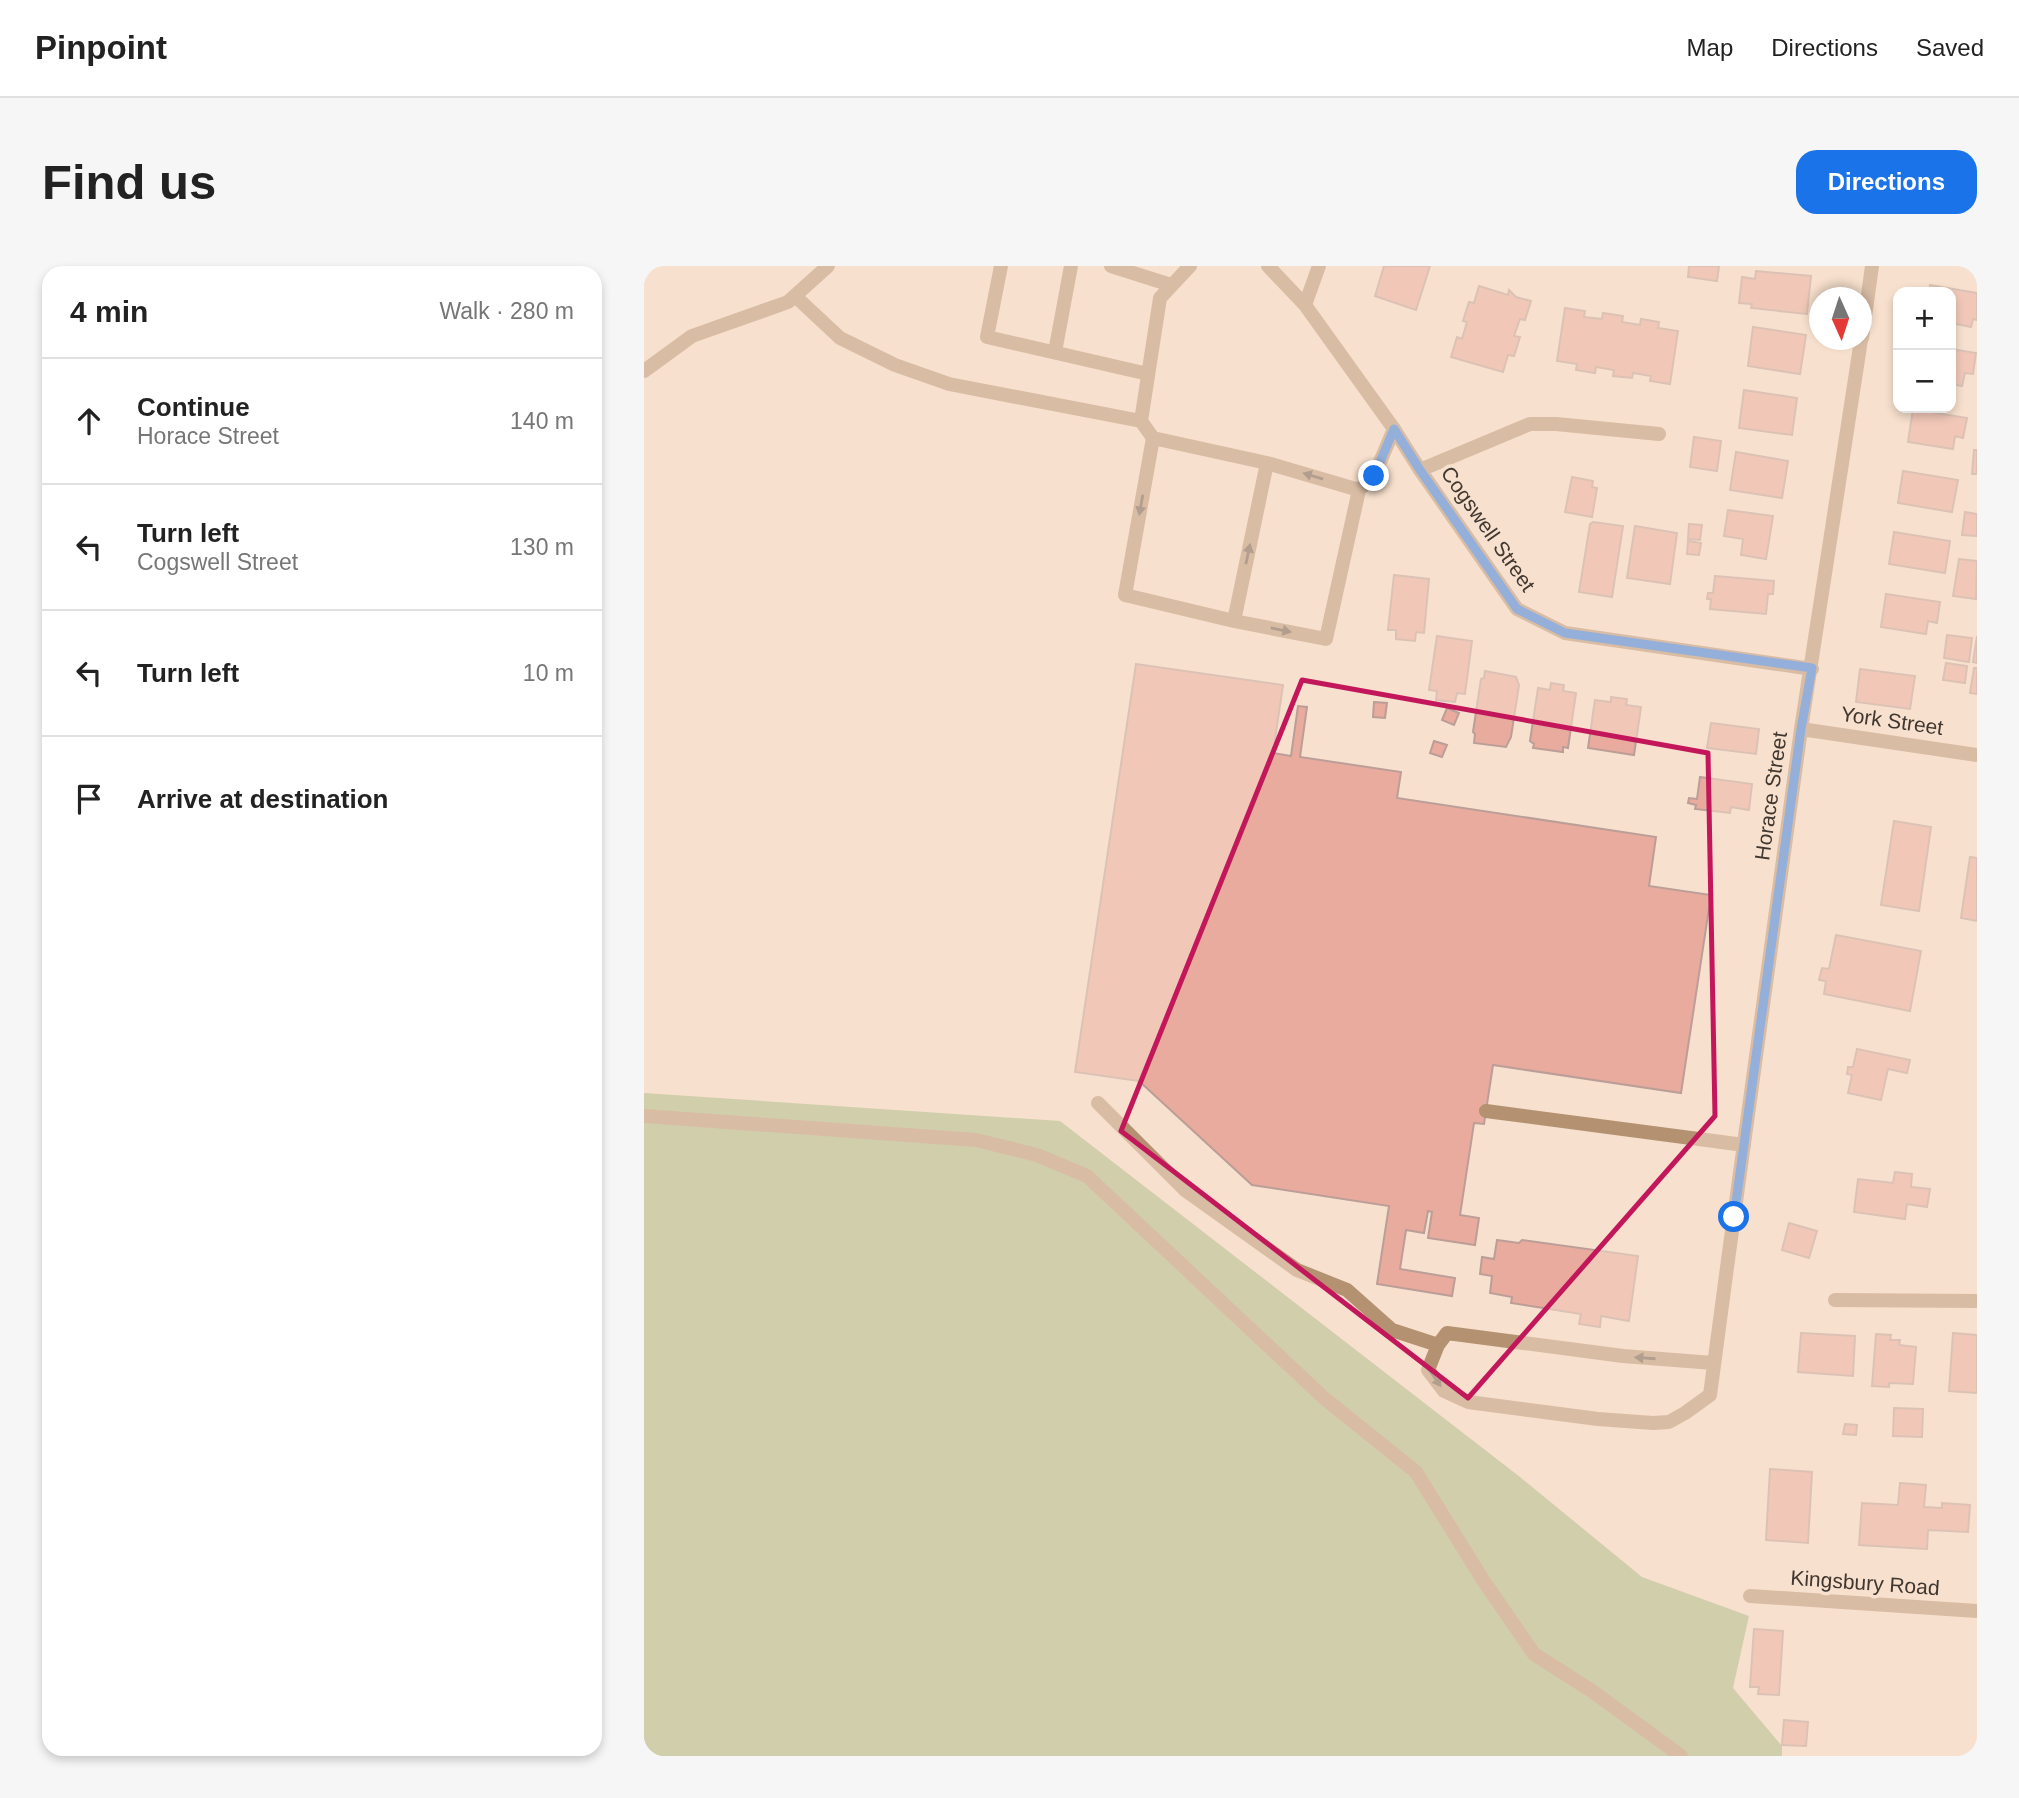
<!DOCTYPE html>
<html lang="en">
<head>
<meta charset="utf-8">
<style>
  :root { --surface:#fff; --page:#f6f6f6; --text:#222; --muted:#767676; --line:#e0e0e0; --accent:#1a73e8 }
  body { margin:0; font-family:Arial,sans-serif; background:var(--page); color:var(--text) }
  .controls { position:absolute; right:21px; top:21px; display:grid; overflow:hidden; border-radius:14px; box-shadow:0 4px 10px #0003 }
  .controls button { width:63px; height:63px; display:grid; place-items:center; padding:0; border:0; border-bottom:2px solid var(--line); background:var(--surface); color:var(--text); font:35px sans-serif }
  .compass { position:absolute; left:1165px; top:21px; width:63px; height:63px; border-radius:50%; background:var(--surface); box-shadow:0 4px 10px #0003; rotate:177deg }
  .stop { position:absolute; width:21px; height:21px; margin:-16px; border:5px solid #1a73e8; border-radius:50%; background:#fff }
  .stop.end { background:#1a73e8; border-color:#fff; box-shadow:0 2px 7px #0008 }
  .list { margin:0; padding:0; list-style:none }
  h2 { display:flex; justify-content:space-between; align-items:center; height:91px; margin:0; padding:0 28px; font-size:30px }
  h2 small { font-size:23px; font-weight:400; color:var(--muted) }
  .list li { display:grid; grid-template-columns:46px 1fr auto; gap:21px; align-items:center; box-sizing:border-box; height:126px; padding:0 28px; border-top:2px solid var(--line) }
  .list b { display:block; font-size:26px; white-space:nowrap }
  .list p { margin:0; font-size:23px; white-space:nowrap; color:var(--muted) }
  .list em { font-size:23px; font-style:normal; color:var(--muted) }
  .icon { flex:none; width:38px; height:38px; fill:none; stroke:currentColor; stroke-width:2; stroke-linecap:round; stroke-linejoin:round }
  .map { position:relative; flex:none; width:1333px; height:1490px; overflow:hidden; border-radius:21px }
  header { display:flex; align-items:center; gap:42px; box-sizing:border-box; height:98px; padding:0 35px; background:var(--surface); border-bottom:2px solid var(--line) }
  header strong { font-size:33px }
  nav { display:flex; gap:38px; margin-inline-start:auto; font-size:24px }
  .intro { display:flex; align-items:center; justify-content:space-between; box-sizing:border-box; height:168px; padding:0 42px }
  h1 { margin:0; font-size:49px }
  .button { padding:18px 32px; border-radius:21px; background:var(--accent); color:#fff; font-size:24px; font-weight:700 }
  main { display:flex; gap:42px; padding:0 42px }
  aside { flex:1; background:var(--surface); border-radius:21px; box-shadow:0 4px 10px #0003 }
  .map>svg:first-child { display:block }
  .forest { fill:#a2b884 }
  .building { fill:#e9ab9e; stroke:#bb9e98; stroke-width:2 }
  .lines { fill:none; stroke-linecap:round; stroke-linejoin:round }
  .service { stroke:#b39171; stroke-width:14 }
  .minor { stroke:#b39171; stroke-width:14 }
  .oneway { fill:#5d4e40 }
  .route { stroke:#1a73e8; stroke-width:9 }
  .marked { fill:none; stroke:#c2185b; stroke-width:5; stroke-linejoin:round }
  .labels { text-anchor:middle; stroke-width:7; stroke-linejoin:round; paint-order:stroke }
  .street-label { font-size:21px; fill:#403730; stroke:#f7e0cd }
</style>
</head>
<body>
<header>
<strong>Pinpoint</strong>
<nav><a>Map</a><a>Directions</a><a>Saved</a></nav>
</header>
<div class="intro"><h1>Find us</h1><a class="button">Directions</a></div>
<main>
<aside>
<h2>4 min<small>Walk · 280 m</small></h2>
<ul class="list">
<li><svg class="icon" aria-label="ahead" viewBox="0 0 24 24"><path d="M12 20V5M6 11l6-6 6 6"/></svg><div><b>Continue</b><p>Horace Street</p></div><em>140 m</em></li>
<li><svg class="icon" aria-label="left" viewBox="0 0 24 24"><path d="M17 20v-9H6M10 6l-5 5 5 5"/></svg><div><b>Turn left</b><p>Cogswell Street</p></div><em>130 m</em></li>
<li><svg class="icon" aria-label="left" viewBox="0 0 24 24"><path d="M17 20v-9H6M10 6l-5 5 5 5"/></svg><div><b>Turn left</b></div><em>10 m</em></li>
<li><svg class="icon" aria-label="arrive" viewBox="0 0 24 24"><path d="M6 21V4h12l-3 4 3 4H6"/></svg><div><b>Arrive at destination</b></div></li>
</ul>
</aside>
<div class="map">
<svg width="1333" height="1490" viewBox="0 0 1333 1490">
  <rect width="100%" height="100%" fill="#f7e0cd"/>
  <path class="forest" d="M 0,827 L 416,855 L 876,1211 L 998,1311 L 1105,1350 L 1089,1422 L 1138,1480 L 1138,1490 L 0,1490 Z"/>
  <path class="building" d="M 740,0 L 786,0 L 772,44 L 731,30 Z
    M 1045,0 L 1075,0 L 1073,15 L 1044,11 Z
    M 1112,5 L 1167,10 L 1163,48 L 1107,42 L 1108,38 L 1095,37 L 1098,11 L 1111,13 Z
    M 1286,19 L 1333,27 L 1333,54 L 1329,53 L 1327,61 L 1307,57 L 1307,26 L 1285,26 Z
    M 835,20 L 864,29 L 865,24 L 872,31 L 887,35 L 881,54 L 876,53 L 870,70 L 876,71 L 870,90 L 864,89 L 859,106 L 807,91 L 813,71 L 818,73 L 823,56 L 819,55 L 825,36 L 830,37 Z
    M 921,42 L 941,45 L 940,51 L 958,53 L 959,47 L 979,50 L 978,56 L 996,59 L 997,53 L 1015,56 L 1014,62 L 1034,65 L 1026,118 L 1006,115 L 1007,110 L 989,107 L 988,112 L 969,110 L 970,104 L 952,101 L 951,107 L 932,104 L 933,98 L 913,95 Z
    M 1109,61 L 1162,69 L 1156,108 L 1104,100 Z
    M 1307,83 L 1332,87 L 1329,108 L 1321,107 L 1318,120 L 1307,118 Z
    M 1100,124 L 1153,132 L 1148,169 L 1095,162 Z
    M 1269,143 L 1323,152 L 1319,172 L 1311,170 L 1309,183 L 1264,176 Z
    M 1050,171 L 1077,175 L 1073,205 L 1046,201 Z
    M 1330,184 L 1333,184 L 1333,208 L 1328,208 Z
    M 1092,186 L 1144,195 L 1138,232 L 1086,224 Z
    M 1259,205 L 1314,214 L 1308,246 L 1254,237 Z
    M 928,211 L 949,215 L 948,221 L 953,222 L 948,251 L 921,246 Z
    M 1084,244 L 1129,250 L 1122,293 L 1097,289 L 1099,273 L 1080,270 Z
    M 1321,246 L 1333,248 L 1333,270 L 1318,269 Z
    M 949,256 L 979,260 L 968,331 L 935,326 L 946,258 Z
    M 1045,258 L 1058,259 L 1056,274 L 1044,273 Z
    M 991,260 L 1033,267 L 1026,318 L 983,312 Z
    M 1250,266 L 1306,275 L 1301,307 L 1245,298 Z
    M 1044,275 L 1057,277 L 1055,289 L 1043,288 Z
    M 1315,293 L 1333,295 L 1332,333 L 1309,330 Z
    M 750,309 L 785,313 L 780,367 L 772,366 L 771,375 L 752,373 L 752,364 L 744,364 Z
    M 1071,310 L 1130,315 L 1129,328 L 1124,328 L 1122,348 L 1066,343 L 1067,333 L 1063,333 L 1064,327 L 1069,327 Z
    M 1242,328 L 1296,336 L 1293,357 L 1284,355 L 1282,368 L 1237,361 Z
    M 1303,369 L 1328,372 L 1325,396 L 1300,392 Z
    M 793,370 L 828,375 L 821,428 L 813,427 L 811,436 L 792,434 L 793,425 L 785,424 Z
    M 1333,370 L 1333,397 L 1329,396 Z
    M 1302,397 L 1323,400 L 1321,417 L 1299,414 Z
    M 492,398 L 639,419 L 629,487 L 647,490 L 654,440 L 663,441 L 656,491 L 757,506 L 753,532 L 1012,571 L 1005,620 L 1067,629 L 1037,827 L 849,799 L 840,858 L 830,857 L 816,949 L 835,952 L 831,979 L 784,972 L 788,946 L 784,945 L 780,967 L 762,964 L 756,1003 L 811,1012 L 808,1030 L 733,1018 L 745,940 L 608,919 L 495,815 L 431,806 Z
    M 1330,402 L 1333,402 L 1333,428 L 1326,427 Z
    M 1216,403 L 1271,410 L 1266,443 L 1212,436 Z
    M 841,405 L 872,411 L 875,419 L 867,471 L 862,481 L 830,477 L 831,468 L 829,466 L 837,413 L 840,412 Z
    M 907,417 L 920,419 L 919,425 L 932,427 L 924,482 L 919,481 L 919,486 L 889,482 L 890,478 L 886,475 L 894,422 L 906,424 Z
    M 967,431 L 983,433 L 982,439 L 997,441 L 990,489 L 944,482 L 951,434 L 967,436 Z
    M 730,436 L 743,437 L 741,452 L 729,451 Z
    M 803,442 L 815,447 L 810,459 L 798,454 Z
    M 1067,457 L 1115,463 L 1112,488 L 1063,482 Z
    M 790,475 L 803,479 L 798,491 L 786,487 Z
    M 1056,511 L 1108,518 L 1105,544 L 1087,541 L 1086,547 L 1051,543 L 1052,539 L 1044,537 L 1045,532 L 1053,533 Z
    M 1250,555 L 1287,561 L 1275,645 L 1237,639 Z
    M 1326,591 L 1333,592 L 1333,655 L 1317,652 Z
    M 1192,669 L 1277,685 L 1266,745 L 1180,728 L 1182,715 L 1175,714 L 1178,702 L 1185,703 Z
    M 1213,783 L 1266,794 L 1263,807 L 1244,803 L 1237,834 L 1204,827 L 1208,809 L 1203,808 L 1204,801 L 1209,801 Z
    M 1251,906 L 1268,908 L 1267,921 L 1286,923 L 1283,941 L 1263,938 L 1261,953 L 1210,946 L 1214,913 L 1249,917 Z
    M 1145,957 L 1173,965 L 1165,992 L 1138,984 Z
    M 853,974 L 875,977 L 878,974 L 994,990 L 985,1055 L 957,1050 L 956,1061 L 935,1058 L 937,1048 L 867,1037 L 868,1031 L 846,1027 L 848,1010 L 836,1008 L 838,991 L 850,993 Z
    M 1157,1067 L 1211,1070 L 1209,1110 L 1154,1106 Z
    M 1309,1067 L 1333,1069 L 1333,1127 L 1305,1125 Z
    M 1232,1068 L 1247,1069 L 1246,1074 L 1256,1074 L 1255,1079 L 1272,1081 L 1269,1118 L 1245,1117 L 1245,1121 L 1228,1120 Z
    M 1250,1142 L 1279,1143 L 1278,1171 L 1249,1170 Z
    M 1201,1158 L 1213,1159 L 1212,1169 L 1199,1168 Z
    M 1126,1203 L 1168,1206 L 1164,1277 L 1122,1274 Z
    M 1256,1217 L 1282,1219 L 1280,1241 L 1298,1242 L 1298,1237 L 1326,1239 L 1324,1266 L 1284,1264 L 1283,1283 L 1215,1279 L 1218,1237 L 1254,1239 Z
    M 1110,1363 L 1139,1365 L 1135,1429 L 1114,1428 L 1115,1421 L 1106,1421 Z
    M 1140,1454 L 1164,1456 L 1162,1480 L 1138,1479 Z"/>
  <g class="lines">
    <path class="service" d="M 357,0 L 343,71 L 504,108
      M 467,0 L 527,19
      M 546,0 L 516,32 L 497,155 L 509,172 L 623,197 L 590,355
      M 151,30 L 196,72 L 251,99 L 305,118 L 497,155
      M 411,86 L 427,0
      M 0,105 L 48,70 L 144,36 L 184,0
      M 509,172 L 481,329 L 590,355 L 682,373 L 715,224 L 730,210 L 750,163
      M 623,197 L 715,224
      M 776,204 L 886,158 L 912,158 L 1015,168
      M 454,837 L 541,924 L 653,1004 L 703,1024 L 748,1064 L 794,1079
      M 842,845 L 1100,879
      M 0,850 L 332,874 L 393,889 L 443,910 L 680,1132 L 772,1206 L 839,1314 L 890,1388 L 948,1425 L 1037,1490
      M 1069,1097 L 979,1090 L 803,1067 L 794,1079 L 784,1104 L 800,1125 L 824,1136 L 954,1153 L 1009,1157 L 1025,1156 L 1041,1147 L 1066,1129 L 1084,994"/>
    <path class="minor" d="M 624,0 L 661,39 L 750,163 L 776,204 L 873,343 L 921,367 L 1168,403
      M 661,39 L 675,0
      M 1218,72 L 1228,0
      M 1157,463 L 1333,489
      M 1084,994 L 1157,463 L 1217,74
      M 1191,1034 L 1333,1035
      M 1106,1330 L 1333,1345"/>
  </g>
  <defs><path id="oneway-solid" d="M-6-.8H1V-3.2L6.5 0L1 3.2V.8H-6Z" transform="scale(1.75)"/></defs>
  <g class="oneway">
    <use href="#oneway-solid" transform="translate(669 210) rotate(-163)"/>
    <use href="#oneway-solid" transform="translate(497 239) rotate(100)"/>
    <use href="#oneway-solid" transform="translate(604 288) rotate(-78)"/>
    <use href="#oneway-solid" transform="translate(637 364) rotate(11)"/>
    <use href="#oneway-solid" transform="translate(1001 1092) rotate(-176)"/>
    <use href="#oneway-solid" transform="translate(791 1112) rotate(55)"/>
  </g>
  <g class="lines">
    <path class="route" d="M 730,210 L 750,163 L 776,204 L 873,343 L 921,367 L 1168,402 L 1157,463 L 1090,951"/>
  </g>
  <path d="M0 0H1333V1490H0ZM 658,414 L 1064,487 L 1071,850 L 824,1132 L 477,865 Z" fill="#f7e0cd" fill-opacity=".55" fill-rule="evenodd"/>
  <path class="marked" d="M 658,414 L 1064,487 L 1071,850 L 824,1132 L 477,865 Z"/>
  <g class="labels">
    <g class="street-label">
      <text transform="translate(844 263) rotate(55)" y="7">Cogswell Street</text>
      <text transform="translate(1248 455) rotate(8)" y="7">York Street</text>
      <text transform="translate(1127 530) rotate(-82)" y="7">Horace Street</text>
      <text transform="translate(1221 1317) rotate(4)" y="7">Kingsbury Road</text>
    </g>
  </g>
</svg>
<div class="controls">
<button>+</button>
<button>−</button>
</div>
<svg class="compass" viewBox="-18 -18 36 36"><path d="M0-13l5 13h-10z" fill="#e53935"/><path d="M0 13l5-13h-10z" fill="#767676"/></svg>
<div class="stop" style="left:1090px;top:951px"></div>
<div class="stop end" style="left:730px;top:210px"></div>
</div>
</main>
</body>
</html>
